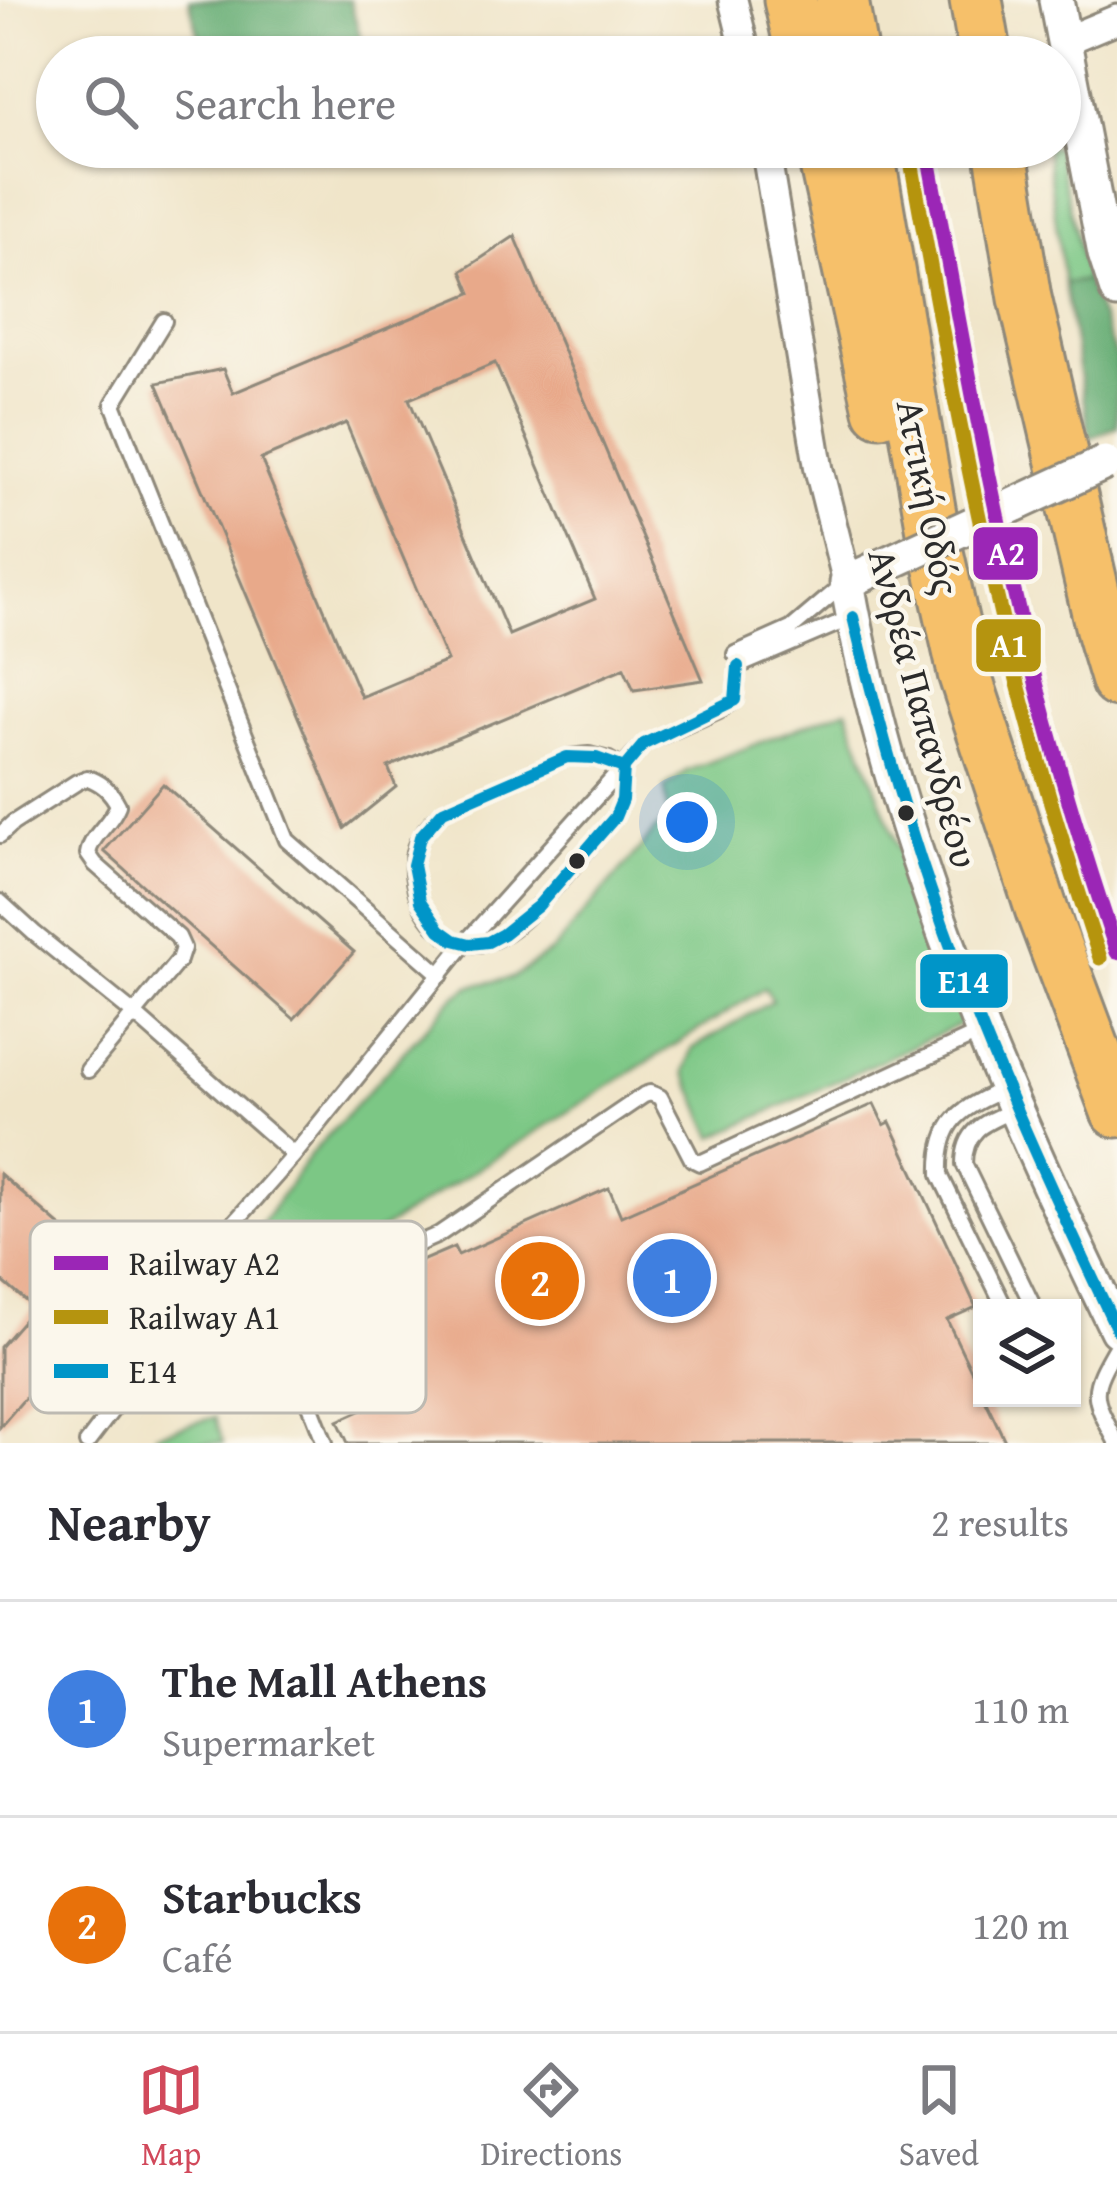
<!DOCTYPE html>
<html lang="en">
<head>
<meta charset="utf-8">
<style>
  :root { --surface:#fff; --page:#f2f2f3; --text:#2b2b33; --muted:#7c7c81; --line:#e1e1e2; --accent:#d1495b }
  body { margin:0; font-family:"Gentium Book Plus",serif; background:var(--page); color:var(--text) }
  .controls { position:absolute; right:36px; bottom:36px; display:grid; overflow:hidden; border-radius:0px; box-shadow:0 3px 9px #0004 }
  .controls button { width:108px; height:108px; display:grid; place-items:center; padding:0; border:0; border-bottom:3px solid var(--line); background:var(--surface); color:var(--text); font:60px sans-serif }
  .you { position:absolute; left:687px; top:822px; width:42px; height:42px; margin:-30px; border:9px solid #fff; border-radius:50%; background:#1a73e8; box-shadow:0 0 0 18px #1a73e833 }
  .badge { display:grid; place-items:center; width:78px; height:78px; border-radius:50%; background:var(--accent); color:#fff; font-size:39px; font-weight:700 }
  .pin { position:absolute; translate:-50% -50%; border:6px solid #fff; box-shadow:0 3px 12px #0006 }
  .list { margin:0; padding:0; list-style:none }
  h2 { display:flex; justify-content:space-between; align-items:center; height:156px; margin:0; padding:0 48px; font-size:51px }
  h2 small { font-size:39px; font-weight:400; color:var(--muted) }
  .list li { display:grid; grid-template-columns:78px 1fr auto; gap:36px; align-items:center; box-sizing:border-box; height:216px; padding:0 48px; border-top:3px solid var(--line) }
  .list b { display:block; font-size:45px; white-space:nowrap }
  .list p { margin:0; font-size:39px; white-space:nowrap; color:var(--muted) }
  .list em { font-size:39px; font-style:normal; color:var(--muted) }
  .icon { flex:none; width:66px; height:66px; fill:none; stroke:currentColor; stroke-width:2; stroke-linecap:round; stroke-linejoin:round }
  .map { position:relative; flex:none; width:1117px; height:1443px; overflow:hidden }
  .search { position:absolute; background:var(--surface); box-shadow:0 3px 9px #0004; left:36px; right:36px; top:36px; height:132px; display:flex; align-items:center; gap:30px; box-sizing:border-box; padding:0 42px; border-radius:66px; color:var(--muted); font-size:45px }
  .sheet { height:588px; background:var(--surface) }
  nav { display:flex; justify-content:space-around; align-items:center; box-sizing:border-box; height:168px; border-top:3px solid var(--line); background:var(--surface); font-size:33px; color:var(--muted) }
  nav a { display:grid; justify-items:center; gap:6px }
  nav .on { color:var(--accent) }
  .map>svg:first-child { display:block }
  .green { fill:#7bc785; stroke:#537958; stroke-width:3 }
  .forest { fill:#64ac72; stroke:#486c4e; stroke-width:3 }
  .building { fill:#e8a98a; fill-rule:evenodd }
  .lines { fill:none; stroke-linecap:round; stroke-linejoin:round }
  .service-casing { stroke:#8e887a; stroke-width:20 }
  .minor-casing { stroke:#8e887a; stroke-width:33 }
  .tertiary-casing { stroke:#8e887a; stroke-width:39 }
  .motorway-casing { stroke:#8e887a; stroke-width:57 }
  .service { stroke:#fff; stroke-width:14 }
  .minor { stroke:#fff; stroke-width:27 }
  .tertiary { stroke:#fff; stroke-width:33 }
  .motorway { stroke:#f6c06b; stroke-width:51 }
  .tertiary-bridge-casing { stroke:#8e887a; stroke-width:39; stroke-linecap:butt }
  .tertiary-bridge { stroke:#fff; stroke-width:33 }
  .bus-1-casing { stroke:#fbf7ec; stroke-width:21 }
  .bus-1 { stroke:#0095c8; stroke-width:12 }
  .rail-1-casing { stroke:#fbf7ec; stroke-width:24 }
  .rail-2-casing { stroke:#fbf7ec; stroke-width:24 }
  .rail-1 { stroke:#9b26b6; stroke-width:15 }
  .rail-2 { stroke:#b5940f; stroke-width:15 }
  .bus-dot { fill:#2b2b2b; stroke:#fbf7ec; stroke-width:4.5 }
  .labels { text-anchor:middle; stroke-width:9; stroke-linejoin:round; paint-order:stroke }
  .street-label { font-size:39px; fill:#2b2b2b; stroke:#fbf7ec }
  .key { fill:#fbf7ec; stroke:#bdbab2; stroke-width:3 }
  .key-label { font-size:33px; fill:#2b2b2b }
  .line-badge { stroke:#fbf7ec; stroke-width:4.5 }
  .badge-label { font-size:33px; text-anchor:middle; font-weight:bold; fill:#fff }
</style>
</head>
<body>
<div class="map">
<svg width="1117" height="1443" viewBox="0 0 1117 1443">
  <rect width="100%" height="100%" fill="#fbf7ec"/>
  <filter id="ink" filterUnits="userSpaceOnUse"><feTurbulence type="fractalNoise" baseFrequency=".00833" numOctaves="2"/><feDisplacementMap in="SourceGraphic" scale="24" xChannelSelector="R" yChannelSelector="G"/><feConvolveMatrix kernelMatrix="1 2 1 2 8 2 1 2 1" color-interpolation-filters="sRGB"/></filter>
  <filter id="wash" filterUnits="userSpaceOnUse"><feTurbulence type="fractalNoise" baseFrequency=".004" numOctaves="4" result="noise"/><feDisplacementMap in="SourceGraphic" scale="48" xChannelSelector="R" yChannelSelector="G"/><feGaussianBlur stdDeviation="2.7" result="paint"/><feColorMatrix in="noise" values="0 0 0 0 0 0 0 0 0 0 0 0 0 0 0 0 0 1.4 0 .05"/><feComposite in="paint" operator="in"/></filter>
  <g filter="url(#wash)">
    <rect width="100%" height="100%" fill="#f0e5c9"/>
    <path class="green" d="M 1046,147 L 1056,147 L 1086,280 L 1064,284 Z
      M 847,709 L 963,1023 L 714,1137 L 685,1072 L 692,1049 L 772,1001 L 765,988 L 358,1244 L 206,1303 L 310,1155 L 453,998 L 470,986 L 512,978 L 553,950 L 668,816 L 665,788 L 686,771 Z
      M 215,1417 L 223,1443 L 159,1443 L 156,1434 Z"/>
    <path class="forest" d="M 189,0 L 350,0 L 366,57 L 205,57 Z
      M 1086,280 L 1117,359 L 1117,427 L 1090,438 L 1064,284 Z"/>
    <g id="blocks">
      <path class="building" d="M 515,236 L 703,680 L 634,690 L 624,668 L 388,767 L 396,787 L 345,828 L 157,383 L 223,369 L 233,393 L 471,293 L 462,271 ZM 495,363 L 595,599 L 509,635 L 409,399 ZM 346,423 L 447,661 L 361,697 L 261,459 Z
        M 163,784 L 354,952 L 294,1019 L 104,851 Z
        M 874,1104 L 884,1125 L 890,1122 L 976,1307 L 947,1320 L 1006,1443 L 348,1443 L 338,1421 L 373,1405 L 326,1302 L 454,1247 L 458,1255 L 609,1188 L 621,1216 Z
        M 0,1174 L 125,1282 L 0,1427 L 0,1347 L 34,1308 L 0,1279 Z"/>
    </g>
  </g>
  <g filter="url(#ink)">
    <use href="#blocks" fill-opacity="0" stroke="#8e887a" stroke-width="3"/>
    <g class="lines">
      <defs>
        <path id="service" d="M 164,321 L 113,404 L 287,840 L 441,975
          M 735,654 L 791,629 L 843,585
          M 589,755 L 609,760 L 624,768 L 622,800 L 615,817 C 586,849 527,930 488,942 C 438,957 403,891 415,848 C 420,833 432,822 443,811 L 567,757 Z
          M 0,835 L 13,823 L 77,782 L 87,778 C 102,782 111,791 118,805 C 111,824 91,835 88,854 L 95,864 L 178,937 L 183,948 L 179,960 L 88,1070
          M 0,902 L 34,933 L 134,1014 L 294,1155
          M 1014,1110 C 986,1122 964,1129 964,1164 L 1034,1308
          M 1005,1308 L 940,1175 C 938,1120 961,1108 1007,1088
          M 87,1443 L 116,1405 L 198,1264 L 294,1155 L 466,942 L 644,744 L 717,711 L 735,700 L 738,666 L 853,617
          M 325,1443 L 272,1308 L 438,1235 L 644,1095 L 650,1093 L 660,1097 L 692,1159 L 700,1163 L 982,1032
          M 1117,1443 C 1091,1394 1089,1393 1117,1345"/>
        <path id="minor" d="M 733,0 L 747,57
          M 1062,42 L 1117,19
          M 765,147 L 819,470 L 847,582"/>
        <path id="tertiary" d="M 1056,0 L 1105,254 L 1117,291
          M 908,554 L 847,582 C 893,844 1002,1092 1117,1330"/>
        <path id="motorway" d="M 790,0 L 803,57
          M 842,0 L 852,57
          M 976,0 L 986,57
          M 822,147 L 880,410
          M 867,147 L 935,543 L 964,673 L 1042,911 L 1117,1111
          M 1000,147 L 1025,298 L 1103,634 L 1117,681"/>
      </defs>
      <use href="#service" class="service-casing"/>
      <use href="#minor" class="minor-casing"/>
      <use href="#tertiary" class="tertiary-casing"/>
      <use href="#motorway" class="motorway-casing"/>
      <use href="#service" class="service"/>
      <use href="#minor" class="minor"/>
      <use href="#tertiary" class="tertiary"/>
      <use href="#motorway" class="motorway"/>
      <defs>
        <path id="tertiary-bridge" d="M 908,554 L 1105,463"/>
      </defs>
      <use href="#tertiary-bridge" class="tertiary-bridge-casing"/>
      <use href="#tertiary-bridge" class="tertiary-bridge"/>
      <defs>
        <path id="bus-1" d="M 853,617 C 875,709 900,801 931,891 C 982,1041 1049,1186 1117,1330
          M 567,757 L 596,758 L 624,768 L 622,800 L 615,817 L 538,906 L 503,934 L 488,942 L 470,944 L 454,940 L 440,930 L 420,901 L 413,865 L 420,837 L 443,811 Z
          M 624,768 L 644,744 L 735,700 L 738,666"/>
      </defs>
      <use href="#bus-1" class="bus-1-casing"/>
      <use href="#bus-1" class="bus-1"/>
      <defs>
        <path id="rail-1" d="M 927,147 C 958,317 988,488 1029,655 C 1054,756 1084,854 1117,952"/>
        <path id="rail-2" d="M 909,150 C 940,321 970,492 1012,660 C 1037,761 1067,859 1100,958"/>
      </defs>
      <use href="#rail-1" class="rail-1-casing"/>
      <use href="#rail-2" class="rail-2-casing"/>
      <use href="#rail-1" class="rail-1"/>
      <use href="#rail-2" class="rail-2"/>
    </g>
  </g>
  <g class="bus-dot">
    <circle cx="906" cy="813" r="10"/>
    <circle cx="577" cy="861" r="10"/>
  </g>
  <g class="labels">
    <g class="street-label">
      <text transform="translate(929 497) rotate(79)" y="14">Αττική Οδός</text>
      <text transform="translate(924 708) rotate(75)" y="14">Ανδρέα Παπανδρέου</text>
    </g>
  </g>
  <rect x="30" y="1221" width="396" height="192" rx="18" class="key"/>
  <rect x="54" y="1256" width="54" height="14" fill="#9b26b6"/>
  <rect x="54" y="1310" width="54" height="14" fill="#b5940f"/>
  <rect x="54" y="1364" width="54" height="14" fill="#0095c8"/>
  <g class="key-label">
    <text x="129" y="1275">Railway A2</text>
    <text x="129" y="1329">Railway A1</text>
    <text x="129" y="1383">Ε14</text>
  </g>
  <g class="line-badge">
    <rect x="971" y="525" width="69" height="57" rx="12" fill="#9b26b6"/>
    <rect x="974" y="617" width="69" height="57" rx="12" fill="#b5940f"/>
    <rect x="918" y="952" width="92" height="58" rx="12" fill="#0095c8"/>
  </g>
  <g class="badge-label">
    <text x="1006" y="565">A2</text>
    <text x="1009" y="657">A1</text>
    <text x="964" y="993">Ε14</text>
  </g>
</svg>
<div class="controls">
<button><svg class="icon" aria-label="layers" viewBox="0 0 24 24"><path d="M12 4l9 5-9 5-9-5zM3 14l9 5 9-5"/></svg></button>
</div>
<div class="you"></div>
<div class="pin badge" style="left:672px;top:1278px;background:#3f7fe0">1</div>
<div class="pin badge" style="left:540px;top:1281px;background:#e8710a">2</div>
<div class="search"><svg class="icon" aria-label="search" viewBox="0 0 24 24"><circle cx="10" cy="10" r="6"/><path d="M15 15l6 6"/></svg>Search here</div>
</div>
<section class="sheet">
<h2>Nearby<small>2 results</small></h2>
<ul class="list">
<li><span class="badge" style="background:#3f7fe0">1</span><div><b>The Mall Athens</b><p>Supermarket</p></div><em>110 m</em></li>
<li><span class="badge" style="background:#e8710a">2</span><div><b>Starbucks</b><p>Café</p></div><em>120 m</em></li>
</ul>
</section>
<nav>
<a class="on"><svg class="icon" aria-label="map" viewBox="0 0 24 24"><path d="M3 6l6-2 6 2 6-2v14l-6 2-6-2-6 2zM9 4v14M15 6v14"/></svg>Map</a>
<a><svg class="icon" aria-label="directions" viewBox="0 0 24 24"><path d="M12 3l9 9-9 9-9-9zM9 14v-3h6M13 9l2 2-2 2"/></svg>Directions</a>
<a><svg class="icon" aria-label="saved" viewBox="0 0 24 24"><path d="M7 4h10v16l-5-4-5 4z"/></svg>Saved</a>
</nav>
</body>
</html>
